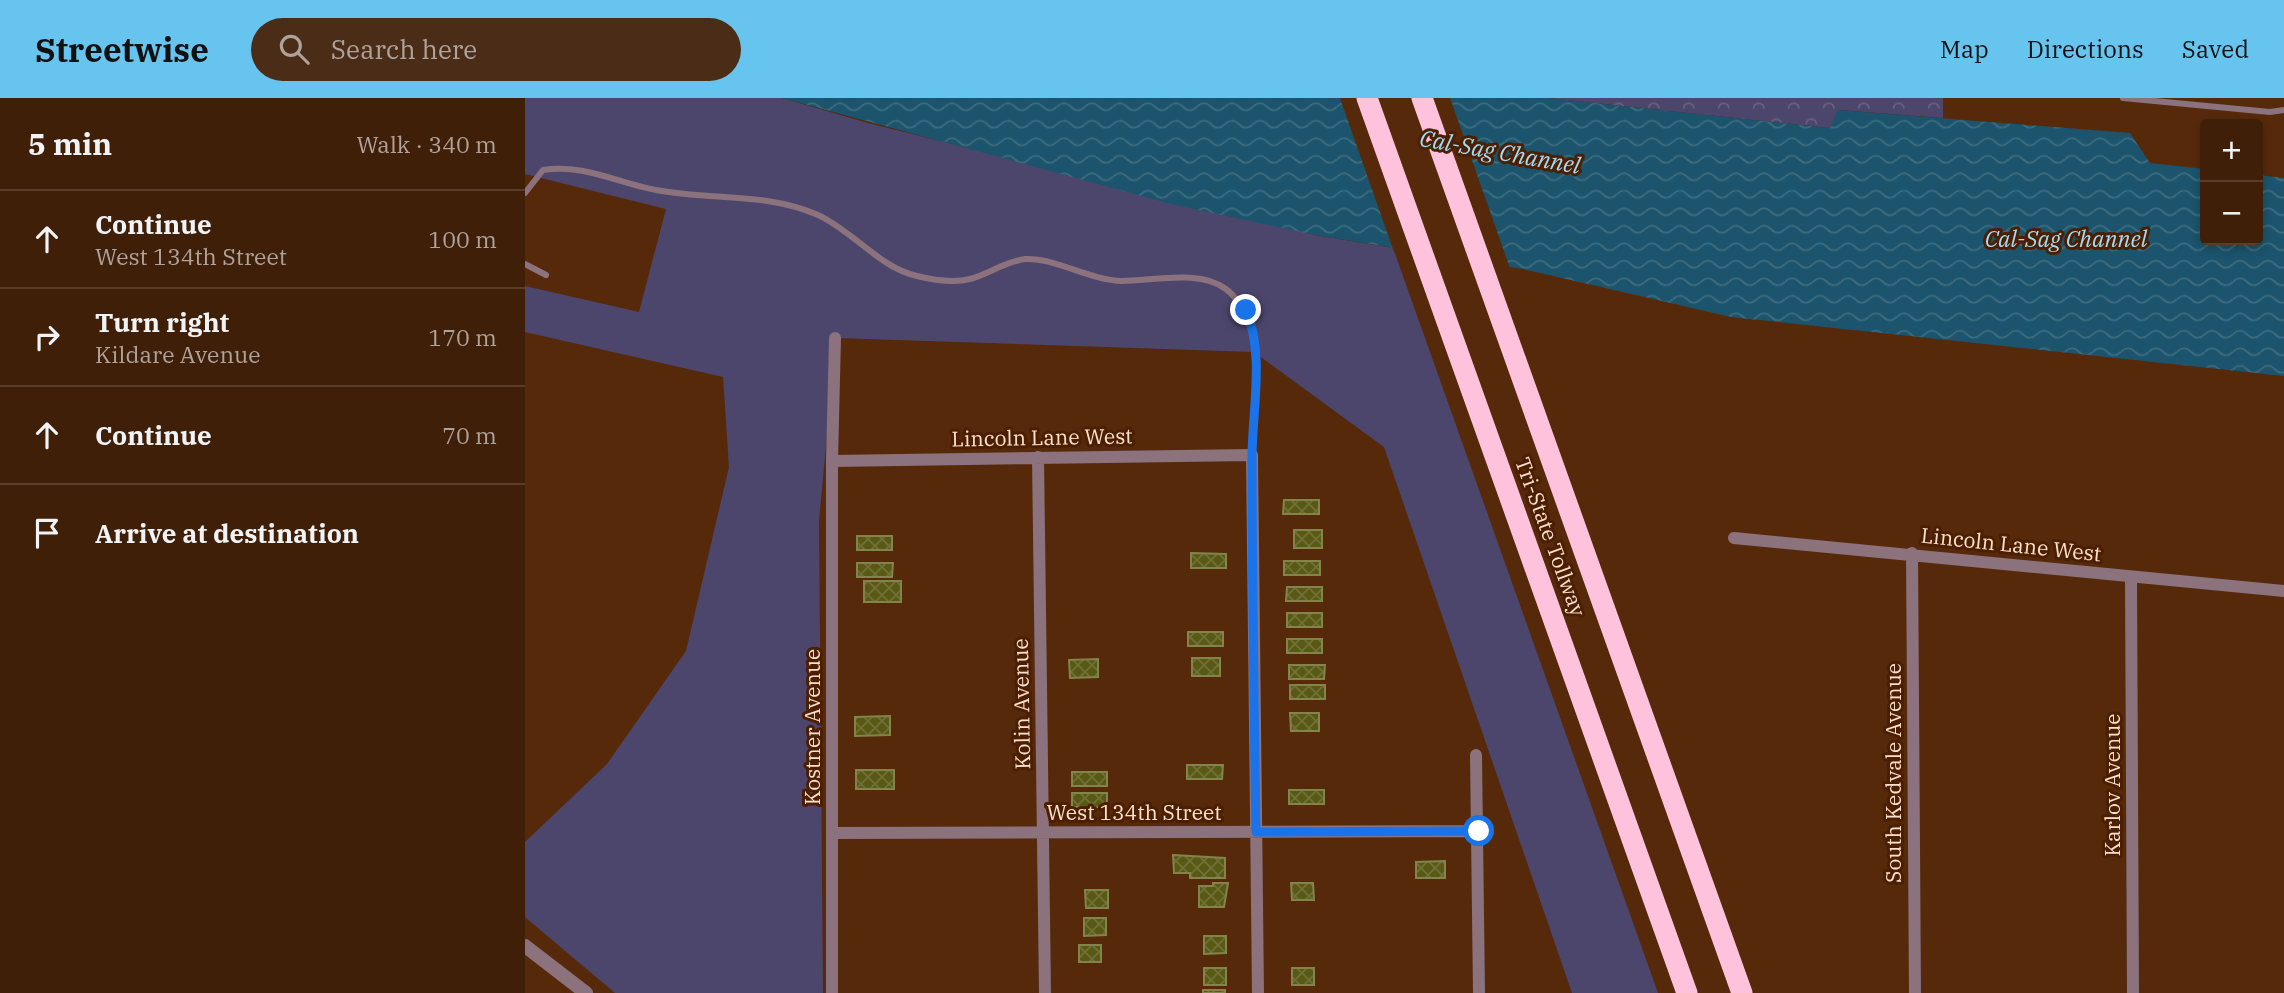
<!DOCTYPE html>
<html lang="en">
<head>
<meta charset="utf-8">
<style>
  :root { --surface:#401f08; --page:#4b2c16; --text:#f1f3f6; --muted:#aea29c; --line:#593d29; --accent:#67c4ef }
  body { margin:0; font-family:"IBM Plex Serif",serif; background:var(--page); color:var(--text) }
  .controls { position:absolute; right:21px; top:21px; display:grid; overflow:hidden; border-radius:7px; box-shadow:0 4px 10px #0003 }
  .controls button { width:63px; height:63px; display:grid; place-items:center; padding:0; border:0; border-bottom:2px solid var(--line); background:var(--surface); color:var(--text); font:35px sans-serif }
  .stop { position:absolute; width:21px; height:21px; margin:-16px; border:5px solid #1a73e8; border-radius:50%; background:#fff }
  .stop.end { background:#1a73e8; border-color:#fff; box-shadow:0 2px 7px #0008 }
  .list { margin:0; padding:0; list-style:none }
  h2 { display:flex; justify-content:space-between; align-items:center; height:91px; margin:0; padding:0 28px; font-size:30px }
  h2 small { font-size:23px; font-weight:400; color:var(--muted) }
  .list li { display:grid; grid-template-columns:46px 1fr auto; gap:21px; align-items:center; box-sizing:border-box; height:98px; padding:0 28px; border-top:2px solid var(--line) }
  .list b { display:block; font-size:26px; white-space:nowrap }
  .list p { margin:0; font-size:23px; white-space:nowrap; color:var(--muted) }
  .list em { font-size:23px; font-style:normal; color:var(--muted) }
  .icon { flex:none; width:38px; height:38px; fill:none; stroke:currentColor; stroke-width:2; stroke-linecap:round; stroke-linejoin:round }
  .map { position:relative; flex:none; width:1759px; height:895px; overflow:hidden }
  header { display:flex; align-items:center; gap:42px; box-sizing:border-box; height:98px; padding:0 35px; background:var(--accent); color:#111 }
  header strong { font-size:33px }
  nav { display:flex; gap:38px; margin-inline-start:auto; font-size:24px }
  .search { width:490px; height:63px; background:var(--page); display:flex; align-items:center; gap:18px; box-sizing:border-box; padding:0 24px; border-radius:38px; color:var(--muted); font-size:26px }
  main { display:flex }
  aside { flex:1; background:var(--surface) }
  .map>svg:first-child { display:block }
  .green { fill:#4c466d }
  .forest { fill:url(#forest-crowns) }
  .water { fill:url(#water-waves) }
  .pier { fill:#56290b }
  .building { fill:url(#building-cross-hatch); stroke:#82844b; stroke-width:2 }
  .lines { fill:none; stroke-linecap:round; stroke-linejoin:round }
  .service { stroke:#8b727d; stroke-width:6 }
  .minor { stroke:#8b727d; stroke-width:12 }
  .tertiary { stroke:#8b727d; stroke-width:14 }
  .motorway { stroke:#ffc2dd; stroke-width:21 }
  .route { stroke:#1a73e8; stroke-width:9 }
  .labels { text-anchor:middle; stroke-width:6; stroke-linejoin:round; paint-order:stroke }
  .street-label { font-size:21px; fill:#fcdfcf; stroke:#4b1f00 }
  .water-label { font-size:23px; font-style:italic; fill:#a2dbf8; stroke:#4b1f00 }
</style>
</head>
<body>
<header>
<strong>Streetwise</strong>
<div class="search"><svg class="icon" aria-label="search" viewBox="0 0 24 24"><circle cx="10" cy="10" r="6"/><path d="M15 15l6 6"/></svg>Search here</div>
<nav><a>Map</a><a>Directions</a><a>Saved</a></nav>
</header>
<main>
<aside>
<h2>5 min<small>Walk · 340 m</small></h2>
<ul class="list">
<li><svg class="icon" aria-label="ahead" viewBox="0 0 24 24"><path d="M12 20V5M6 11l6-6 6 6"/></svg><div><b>Continue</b><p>West 134th Street</p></div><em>100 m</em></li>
<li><svg class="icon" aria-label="right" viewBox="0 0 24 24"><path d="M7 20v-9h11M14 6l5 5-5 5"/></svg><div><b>Turn right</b><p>Kildare Avenue</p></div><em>170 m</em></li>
<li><svg class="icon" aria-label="ahead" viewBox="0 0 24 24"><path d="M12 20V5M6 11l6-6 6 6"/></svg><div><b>Continue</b></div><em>70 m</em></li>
<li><svg class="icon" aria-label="arrive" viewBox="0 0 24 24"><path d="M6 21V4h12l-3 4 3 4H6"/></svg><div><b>Arrive at destination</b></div></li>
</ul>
</aside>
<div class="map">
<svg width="1759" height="895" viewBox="0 0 1759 895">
  <defs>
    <pattern id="forest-crowns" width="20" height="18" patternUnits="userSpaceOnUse" patternTransform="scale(1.75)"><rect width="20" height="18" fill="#4c466d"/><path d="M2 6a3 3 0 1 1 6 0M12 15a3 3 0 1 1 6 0" fill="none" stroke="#676081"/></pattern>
    <pattern id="water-waves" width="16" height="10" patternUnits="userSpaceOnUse" patternTransform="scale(1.75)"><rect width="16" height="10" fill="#1b546c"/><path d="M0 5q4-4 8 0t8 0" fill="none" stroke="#3d6c80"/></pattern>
    <pattern id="building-cross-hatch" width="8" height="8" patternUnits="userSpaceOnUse" patternTransform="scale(1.75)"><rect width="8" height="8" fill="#585915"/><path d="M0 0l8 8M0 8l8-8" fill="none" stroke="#717036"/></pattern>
  </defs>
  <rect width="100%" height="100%" fill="#56290b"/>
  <path class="green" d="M 0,0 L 257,0 L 343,25 L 790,137 L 868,150 L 1133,895 L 1047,895 L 859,349 L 729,254 L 311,240 L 294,423 L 298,895 L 90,895 L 0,819 L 0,744 L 82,666 L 161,553 L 204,369 L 198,279 L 0,234 L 0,188 L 114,214 L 141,111 L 0,76 Z"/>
  <path class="forest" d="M 1023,0 L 1418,0 L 1418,20 L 1314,12 L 1305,30 Z"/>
  <path class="water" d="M 257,0 L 1023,0 L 1305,30 L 1313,12 L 1605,35 L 1625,65 L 1680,71 L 1680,142 L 1733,142 L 1733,77 L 1759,80 L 1759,278 L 1206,219 L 998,171 L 790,137 L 650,107 Z"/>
  <path class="pier" d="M 815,0 L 925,0 L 986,173 L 869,154 Z"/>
  <path class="building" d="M 759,402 L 794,402 L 794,416 L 758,416 Z
    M 769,432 L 797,432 L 797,450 L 769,450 Z
    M 332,438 L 367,438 L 367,452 L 332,452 Z
    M 666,455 L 701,456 L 701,470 L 666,470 Z
    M 759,463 L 795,463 L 795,477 L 759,477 Z
    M 332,465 L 368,465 L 367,479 L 332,479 Z
    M 339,483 L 376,483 L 376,504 L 339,504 Z
    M 762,489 L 797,489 L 797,503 L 761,503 Z
    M 762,515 L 797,515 L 797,529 L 762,529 Z
    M 663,534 L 698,534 L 698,548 L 663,548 Z
    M 762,541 L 797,541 L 797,555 L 762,555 Z
    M 667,560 L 695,560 L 695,578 L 667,578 Z
    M 573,561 L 573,579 L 545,580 L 544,562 Z
    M 764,567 L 800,567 L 799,581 L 764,581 Z
    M 765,587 L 800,587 L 800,601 L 765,601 Z
    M 765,615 L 794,615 L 794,633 L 766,633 Z
    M 365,618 L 365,637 L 330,638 L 330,619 Z
    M 662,667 L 698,667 L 697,681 L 662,681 Z
    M 331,672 L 369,672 L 369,691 L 331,691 Z
    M 547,674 L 582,674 L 582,688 L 547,688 Z
    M 764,692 L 799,692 L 799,706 L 764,706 Z
    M 547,695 L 582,695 L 582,709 L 547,709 Z
    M 648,757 L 700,760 L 700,780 L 665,780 L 665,775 L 649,775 Z
    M 920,763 L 920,780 L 891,780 L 891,764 Z
    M 688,785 L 703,785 L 699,809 L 674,809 L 674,788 L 688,788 Z
    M 766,785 L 788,785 L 789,802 L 767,802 Z
    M 560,792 L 583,792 L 583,810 L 561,810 Z
    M 559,820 L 581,820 L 581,837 L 559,838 Z
    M 679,838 L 701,838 L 701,855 L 679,856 Z
    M 554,847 L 576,847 L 576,864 L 554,864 Z
    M 679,870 L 701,870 L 701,887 L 679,887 Z
    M 767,870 L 789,870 L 789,887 L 767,887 Z
    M 678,892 L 700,892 L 700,895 L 678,895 Z"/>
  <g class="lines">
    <path class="service" d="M 1598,0 L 1745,14 L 1759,12
      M 0,95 L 18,72 C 59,65 97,87 137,93 C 190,102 243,95 293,117 C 328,133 355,170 392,178 C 408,182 429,185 445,181 C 464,176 479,164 500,161 C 528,159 564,182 597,183 C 628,183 675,171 701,191 C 745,225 728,308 727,357
      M 0,166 L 21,177"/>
    <path class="minor" d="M 513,359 L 520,895
      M 307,363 L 727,357 L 733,895
      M 1209,440 L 1759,493
      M 1387,455 L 1390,895
      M 1606,479 L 1608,895
      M 951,657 L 954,895
      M 307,735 L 954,733
      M 307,895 L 307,363 L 310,240"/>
    <path class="tertiary" d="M 0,848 L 61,895"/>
    <path class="motorway" d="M 842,0 L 1162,895
      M 897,0 L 1217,895"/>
  </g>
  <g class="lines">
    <path class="route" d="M 721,212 C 740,256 727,314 727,360 C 727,485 729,609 731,734 L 954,733"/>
  </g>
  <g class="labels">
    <g class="street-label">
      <text transform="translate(517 340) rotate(-1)" y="7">Lincoln Lane West</text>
      <text transform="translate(1025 439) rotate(70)" y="7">Tri-State Tollway</text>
      <text transform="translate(1486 447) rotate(6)" y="7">Lincoln Lane West</text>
      <text transform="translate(497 606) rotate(-91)" y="7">Kolin Avenue</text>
      <text transform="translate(288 629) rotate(-90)" y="7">Kostner Avenue</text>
      <text transform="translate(1369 675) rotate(-90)" y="7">South Kedvale Avenue</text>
      <text transform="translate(1588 687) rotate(-90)" y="7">Karlov Avenue</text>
      <text x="609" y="722">West 134th Street</text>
    </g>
    <g class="water-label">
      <text transform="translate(975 54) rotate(10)" y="8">Cal-Sag Channel</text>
      <text x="1541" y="149">Cal-Sag Channel</text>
    </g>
  </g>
</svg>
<div class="controls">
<button>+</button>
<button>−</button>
</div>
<div class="stop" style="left:954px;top:733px"></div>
<div class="stop end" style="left:721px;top:212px"></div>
</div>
</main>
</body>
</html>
